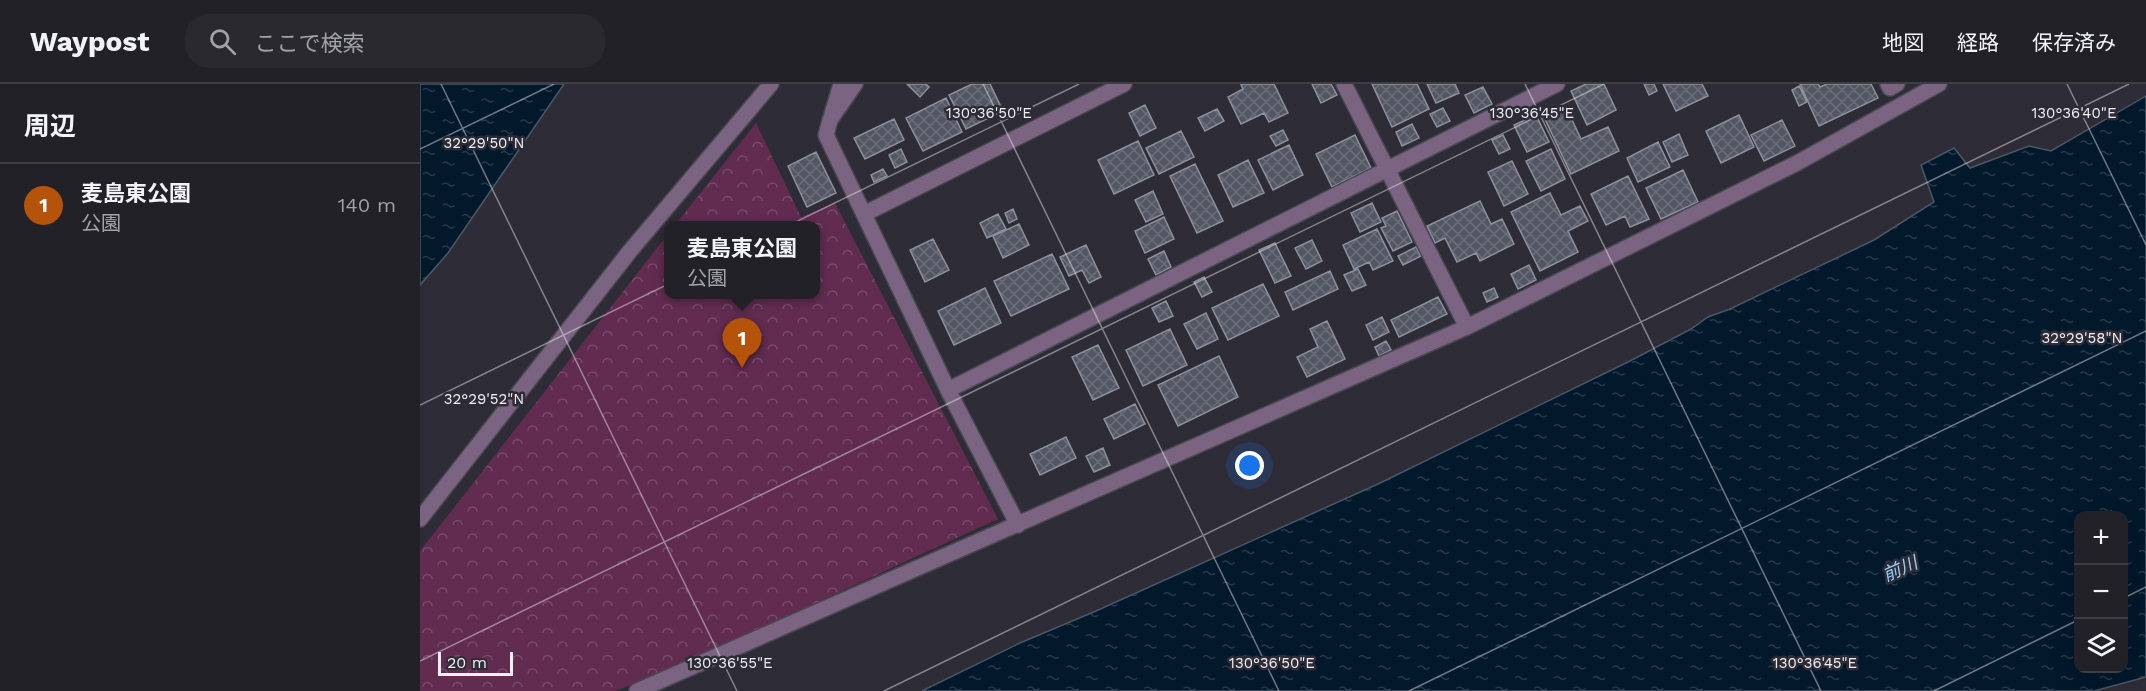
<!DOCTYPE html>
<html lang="ja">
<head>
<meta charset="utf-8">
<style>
  :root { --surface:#222128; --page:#2a2930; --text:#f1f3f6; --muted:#a2a3a8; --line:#3f3e45; --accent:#b45309 }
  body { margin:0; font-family:"Work Sans","Noto Sans JP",sans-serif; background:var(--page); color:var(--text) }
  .controls { position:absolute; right:18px; bottom:18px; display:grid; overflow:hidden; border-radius:12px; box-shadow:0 6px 24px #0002 }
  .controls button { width:54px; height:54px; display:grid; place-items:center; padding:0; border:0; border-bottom:2px solid var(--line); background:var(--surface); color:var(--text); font:30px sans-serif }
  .scale { position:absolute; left:18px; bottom:15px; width:75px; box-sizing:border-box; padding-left:6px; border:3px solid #f0eff6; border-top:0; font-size:16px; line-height:21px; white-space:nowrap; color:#f0eff6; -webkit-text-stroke:4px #2e2c36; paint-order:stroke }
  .you { position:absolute; left:830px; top:382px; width:21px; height:21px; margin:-15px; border:4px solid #fff; border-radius:50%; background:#1a73e8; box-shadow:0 0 0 9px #1a73e833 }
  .badge { display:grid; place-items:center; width:39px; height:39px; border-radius:50%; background:var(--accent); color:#fff; font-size:20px; font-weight:700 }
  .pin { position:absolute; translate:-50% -50px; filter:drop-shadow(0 2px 3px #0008) }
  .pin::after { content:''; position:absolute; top:32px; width:21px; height:18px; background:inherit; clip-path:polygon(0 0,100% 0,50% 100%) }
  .popup { position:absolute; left:244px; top:137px; width:156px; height:78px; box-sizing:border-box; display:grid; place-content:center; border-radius:12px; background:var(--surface); filter:drop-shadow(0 2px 4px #0005); font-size:20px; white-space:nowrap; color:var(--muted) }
  .popup b { font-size:22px; color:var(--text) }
  .popup::after { content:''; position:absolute; left:50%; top:100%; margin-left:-12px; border:12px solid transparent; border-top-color:var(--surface) }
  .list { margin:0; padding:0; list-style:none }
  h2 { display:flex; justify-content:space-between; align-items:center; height:78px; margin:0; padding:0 24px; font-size:26px }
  h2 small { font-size:20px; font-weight:400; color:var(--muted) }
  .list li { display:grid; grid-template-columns:39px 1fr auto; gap:18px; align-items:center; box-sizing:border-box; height:84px; padding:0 24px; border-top:2px solid var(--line) }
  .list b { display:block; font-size:22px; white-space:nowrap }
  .list p { margin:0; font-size:20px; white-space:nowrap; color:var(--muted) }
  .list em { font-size:20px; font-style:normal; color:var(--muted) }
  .icon { flex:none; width:33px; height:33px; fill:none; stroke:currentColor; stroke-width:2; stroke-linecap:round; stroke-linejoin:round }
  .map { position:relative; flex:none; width:1726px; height:607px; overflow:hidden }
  header { display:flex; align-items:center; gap:36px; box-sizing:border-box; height:84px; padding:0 30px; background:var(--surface); border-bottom:2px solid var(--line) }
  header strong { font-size:28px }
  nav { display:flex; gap:33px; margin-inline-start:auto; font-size:21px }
  .search { width:420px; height:54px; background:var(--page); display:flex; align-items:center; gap:15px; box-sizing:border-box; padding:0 21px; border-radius:24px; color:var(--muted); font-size:22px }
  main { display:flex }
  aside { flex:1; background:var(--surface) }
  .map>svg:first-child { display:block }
  .park { fill:url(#park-crowns) }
  .water { fill:url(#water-ripples); stroke:#495868; stroke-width:1.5; fill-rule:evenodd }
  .building { fill:url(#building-cross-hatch); stroke:#8d919e; stroke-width:1.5 }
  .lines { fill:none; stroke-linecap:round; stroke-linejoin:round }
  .service-casing { stroke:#494751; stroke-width:18 }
  .minor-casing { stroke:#494751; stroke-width:18 }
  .tertiary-casing { stroke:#494751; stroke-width:18 }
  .service { stroke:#7b6482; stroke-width:15 }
  .minor { stroke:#7b6482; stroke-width:15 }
  .tertiary { stroke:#7b6482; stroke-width:15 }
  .ticks { fill:none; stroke:#f0eff6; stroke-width:1.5; stroke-opacity:0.45 }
  .labels { text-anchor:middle; stroke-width:5; stroke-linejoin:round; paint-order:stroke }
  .water-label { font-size:18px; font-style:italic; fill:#97cdff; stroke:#2e2c36 }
  .ticks-label { font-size:15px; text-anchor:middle; fill:#f0eff6; stroke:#2e2c36; stroke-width:5; stroke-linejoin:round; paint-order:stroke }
</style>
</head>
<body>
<header>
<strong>Waypost</strong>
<div class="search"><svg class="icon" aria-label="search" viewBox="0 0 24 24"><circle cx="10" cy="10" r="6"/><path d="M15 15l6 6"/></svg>ここで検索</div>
<nav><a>地図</a><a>経路</a><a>保存済み</a></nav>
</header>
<main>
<aside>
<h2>周辺<small></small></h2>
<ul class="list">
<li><span class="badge">1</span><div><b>麦島東公園</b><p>公園</p></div><em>140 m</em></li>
</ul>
</aside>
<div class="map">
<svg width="1726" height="607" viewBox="0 0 1726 607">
  <defs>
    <pattern id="park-crowns" width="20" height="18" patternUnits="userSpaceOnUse" patternTransform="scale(1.5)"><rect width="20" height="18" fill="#612c50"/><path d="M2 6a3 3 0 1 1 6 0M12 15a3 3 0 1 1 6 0" fill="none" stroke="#784b6a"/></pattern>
    <pattern id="water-ripples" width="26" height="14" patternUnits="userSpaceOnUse" patternTransform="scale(1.5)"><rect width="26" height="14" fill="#02182b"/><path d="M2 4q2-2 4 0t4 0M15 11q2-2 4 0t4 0" fill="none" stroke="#273a4a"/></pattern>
    <pattern id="building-cross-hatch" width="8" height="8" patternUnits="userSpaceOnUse" patternTransform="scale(1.5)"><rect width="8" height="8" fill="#535763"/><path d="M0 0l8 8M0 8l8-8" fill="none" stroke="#6c6f7a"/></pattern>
  </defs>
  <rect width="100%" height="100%" fill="#2e2c36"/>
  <path class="park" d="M 336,39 L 381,133 L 415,119 L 578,435 L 252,585 L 195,607 L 0,607 L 0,467 L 248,150 L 248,210 L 395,210 L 395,142 L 255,141 Z"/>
  <path class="water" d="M 0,0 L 144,0 L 28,169 L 0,201 Z
    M 1726,12 L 1726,593 L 1674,607 L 502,607 L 600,559 L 676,527 L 958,400 L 1210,277 L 1271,245 L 1288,233 L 1310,225 L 1454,156 L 1514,118 L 1501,81 L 1534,64 L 1550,84 L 1609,62 L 1631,67 ZM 1658,432 L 1704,432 L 1704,584 L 1658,584 Z"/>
  <path class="building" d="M 487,0 L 506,0 L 509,3 L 500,13 Z
    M 552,0 L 570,0 L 583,27 L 546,45 L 529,11 Z
    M 824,0 L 854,0 L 868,29 L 849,38 L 844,29 L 821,40 L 808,13 L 823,5 L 821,1 Z
    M 892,0 L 911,0 L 917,11 L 901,19 Z
    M 952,0 L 997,0 L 1009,25 L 972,43 Z
    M 1007,0 L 1035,0 L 1039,9 L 1016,19 Z
    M 1166,0 L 1184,0 L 1196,26 L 1167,41 L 1151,7 Z
    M 1224,0 L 1234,0 L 1237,7 L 1229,11 Z
    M 1243,0 L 1282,0 L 1288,12 L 1256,27 Z
    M 1380,0 L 1398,0 L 1400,3 L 1407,0 L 1451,0 L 1458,14 L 1399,42 Z
    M 1379,2 L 1387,18 L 1379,22 L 1372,6 Z
    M 1063,3 L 1072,20 L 1054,29 L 1045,11 Z
    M 526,14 L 542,48 L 503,67 L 486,34 Z
    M 725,21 L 736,44 L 720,52 L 709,29 Z
    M 1146,23 L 1161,55 L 1188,43 L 1199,67 L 1151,90 L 1124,33 Z
    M 1023,24 L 1030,37 L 1017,43 L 1010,30 Z
    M 797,25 L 804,37 L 785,47 L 778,34 Z
    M 1116,31 L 1129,58 L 1107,68 L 1094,41 Z
    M 1319,31 L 1334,63 L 1301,79 L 1286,47 Z
    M 474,35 L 484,56 L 445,75 L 434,54 Z
    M 1362,36 L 1375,62 L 1344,77 L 1331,51 Z
    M 992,40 L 999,54 L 982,62 L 976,48 Z
    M 863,46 L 868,56 L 856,62 L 850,52 Z
    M 761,47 L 774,73 L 739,90 L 726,64 Z
    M 1259,50 L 1268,71 L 1252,78 L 1243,58 Z
    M 935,51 L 951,84 L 912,103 L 896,70 Z
    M 1083,51 L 1090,65 L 1079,70 L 1072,56 Z
    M 718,57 L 734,91 L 694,110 L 678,76 Z
    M 1238,58 L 1250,83 L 1218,98 L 1207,74 Z
    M 869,61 L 883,91 L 853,106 L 838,76 Z
    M 481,65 L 487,78 L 475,84 L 469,71 Z
    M 1131,65 L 1145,95 L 1121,107 L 1106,77 Z
    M 396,68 L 416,109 L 387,123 L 368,82 Z
    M 828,76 L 844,109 L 813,123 L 798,91 Z
    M 1092,77 L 1108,110 L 1084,122 L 1068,88 Z
    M 775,80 L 803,137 L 777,149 L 750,92 Z
    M 463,85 L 467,92 L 454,98 L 451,91 Z
    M 1263,86 L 1278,118 L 1241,135 L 1226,104 Z
    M 1208,92 L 1229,135 L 1210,143 L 1205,132 L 1186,141 L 1171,110 Z
    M 733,107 L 743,130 L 726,138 L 715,116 Z
    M 1130,109 L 1141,131 L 1160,122 L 1168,137 L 1148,147 L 1158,168 L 1120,187 L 1091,128 Z
    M 1060,117 L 1071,140 L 1082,135 L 1094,160 L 1060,177 L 1056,169 L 1037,178 L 1025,154 L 1015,159 L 1007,142 Z
    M 952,119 L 961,138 L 940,148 L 931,129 Z
    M 593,125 L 597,135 L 589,139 L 585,129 Z
    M 977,127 L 992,158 L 973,167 L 961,144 L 966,142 L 962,134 Z
    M 578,130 L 586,145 L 567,154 L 560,139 Z
    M 744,133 L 754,155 L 725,169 L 715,147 Z
    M 599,140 L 609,161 L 583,174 L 573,152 Z
    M 957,145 L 973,177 L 953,186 L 949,178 L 934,185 L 923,161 Z
    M 513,155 L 529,186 L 505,198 L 490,166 Z
    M 892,156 L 902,177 L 886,185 L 875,164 Z
    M 855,159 L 871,192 L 855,199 L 839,166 Z
    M 666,161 L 681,193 L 669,199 L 662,186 L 649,192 L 640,173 Z
    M 996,163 L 1001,172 L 983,181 L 978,172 Z
    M 744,167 L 751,183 L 736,191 L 728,175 Z
    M 632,170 L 649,205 L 591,232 L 574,197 Z
    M 1109,181 L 1116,196 L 1098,205 L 1091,190 Z
    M 938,185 L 946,201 L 932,207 L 924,191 Z
    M 910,187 L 918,205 L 873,226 L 865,208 Z
    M 784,193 L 792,208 L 782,213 L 774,198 Z
    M 843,200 L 859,232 L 808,256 L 792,224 Z
    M 565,204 L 581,239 L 534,261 L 518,227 Z
    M 1074,204 L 1078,213 L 1067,218 L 1063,209 Z
    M 1018,213 L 1027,230 L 979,253 L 971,236 Z
    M 746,217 L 753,232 L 739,238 L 732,224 Z
    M 786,229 L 798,255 L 777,265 L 764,240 Z
    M 962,233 L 969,248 L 953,256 L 946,241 Z
    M 907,237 L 925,275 L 887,293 L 877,273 L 898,263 L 890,245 Z
    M 750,245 L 767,281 L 723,302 L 706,266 Z
    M 966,257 L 971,266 L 959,272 L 955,263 Z
    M 678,261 L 699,304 L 673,316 L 652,273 Z
    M 799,272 L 818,313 L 758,342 L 738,301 Z
    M 715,320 L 725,340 L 694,355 L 684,335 Z
    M 646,353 L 656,374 L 620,391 L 610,370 Z
    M 683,364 L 690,381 L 674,388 L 666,372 Z"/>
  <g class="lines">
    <defs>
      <path id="service" d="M 412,30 L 421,0
        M 0,435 L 210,167 L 351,0"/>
      <path id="minor" d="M 435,0 L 410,36 L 406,51 L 528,306 L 598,441
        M 924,0 L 1047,243
        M 1468,0 L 1470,4 L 1477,0
        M 528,306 L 1137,0
        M 217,607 L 1047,243 L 1377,79 L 1519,0"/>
      <path id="tertiary" d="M 444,130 L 704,0"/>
    </defs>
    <use href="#service" class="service-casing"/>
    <use href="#minor" class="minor-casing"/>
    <use href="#tertiary" class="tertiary-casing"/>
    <use href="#service" class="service"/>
    <use href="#minor" class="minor"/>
    <use href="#tertiary" class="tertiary"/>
  </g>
  <path class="ticks" d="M 21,0 L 317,607M 563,0 L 859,607M 1105,0 L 1401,607M 1647,0 L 1726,161M 0,65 L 134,0M 0,321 L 659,0M 1704,514 L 1726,503M 0,577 L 1184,0M 464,607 L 1709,0M 989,607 L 1726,247M 1514,607 L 1658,536"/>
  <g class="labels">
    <g class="water-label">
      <text transform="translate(1480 485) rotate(-24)" y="6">前川</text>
    </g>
  </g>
  <g class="ticks-label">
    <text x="569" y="34">130°36'50"E</text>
    <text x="1112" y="34">130°36'45"E</text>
    <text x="1654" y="34">130°36'40"E</text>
    <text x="64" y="64">32°29'50"N</text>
    <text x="1662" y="259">32°29'58"N</text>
    <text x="64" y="320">32°29'52"N</text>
    <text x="310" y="584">130°36'55"E</text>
    <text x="852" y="584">130°36'50"E</text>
    <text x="1395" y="584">130°36'45"E</text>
  </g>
</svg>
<div class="controls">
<button>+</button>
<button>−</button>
<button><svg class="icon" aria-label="layers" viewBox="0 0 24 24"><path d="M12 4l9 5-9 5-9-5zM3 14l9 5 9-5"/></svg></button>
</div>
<div class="scale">20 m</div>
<div class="you"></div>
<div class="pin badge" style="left:322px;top:284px">1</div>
<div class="popup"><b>麦島東公園</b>公園</div>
</div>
</main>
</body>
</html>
